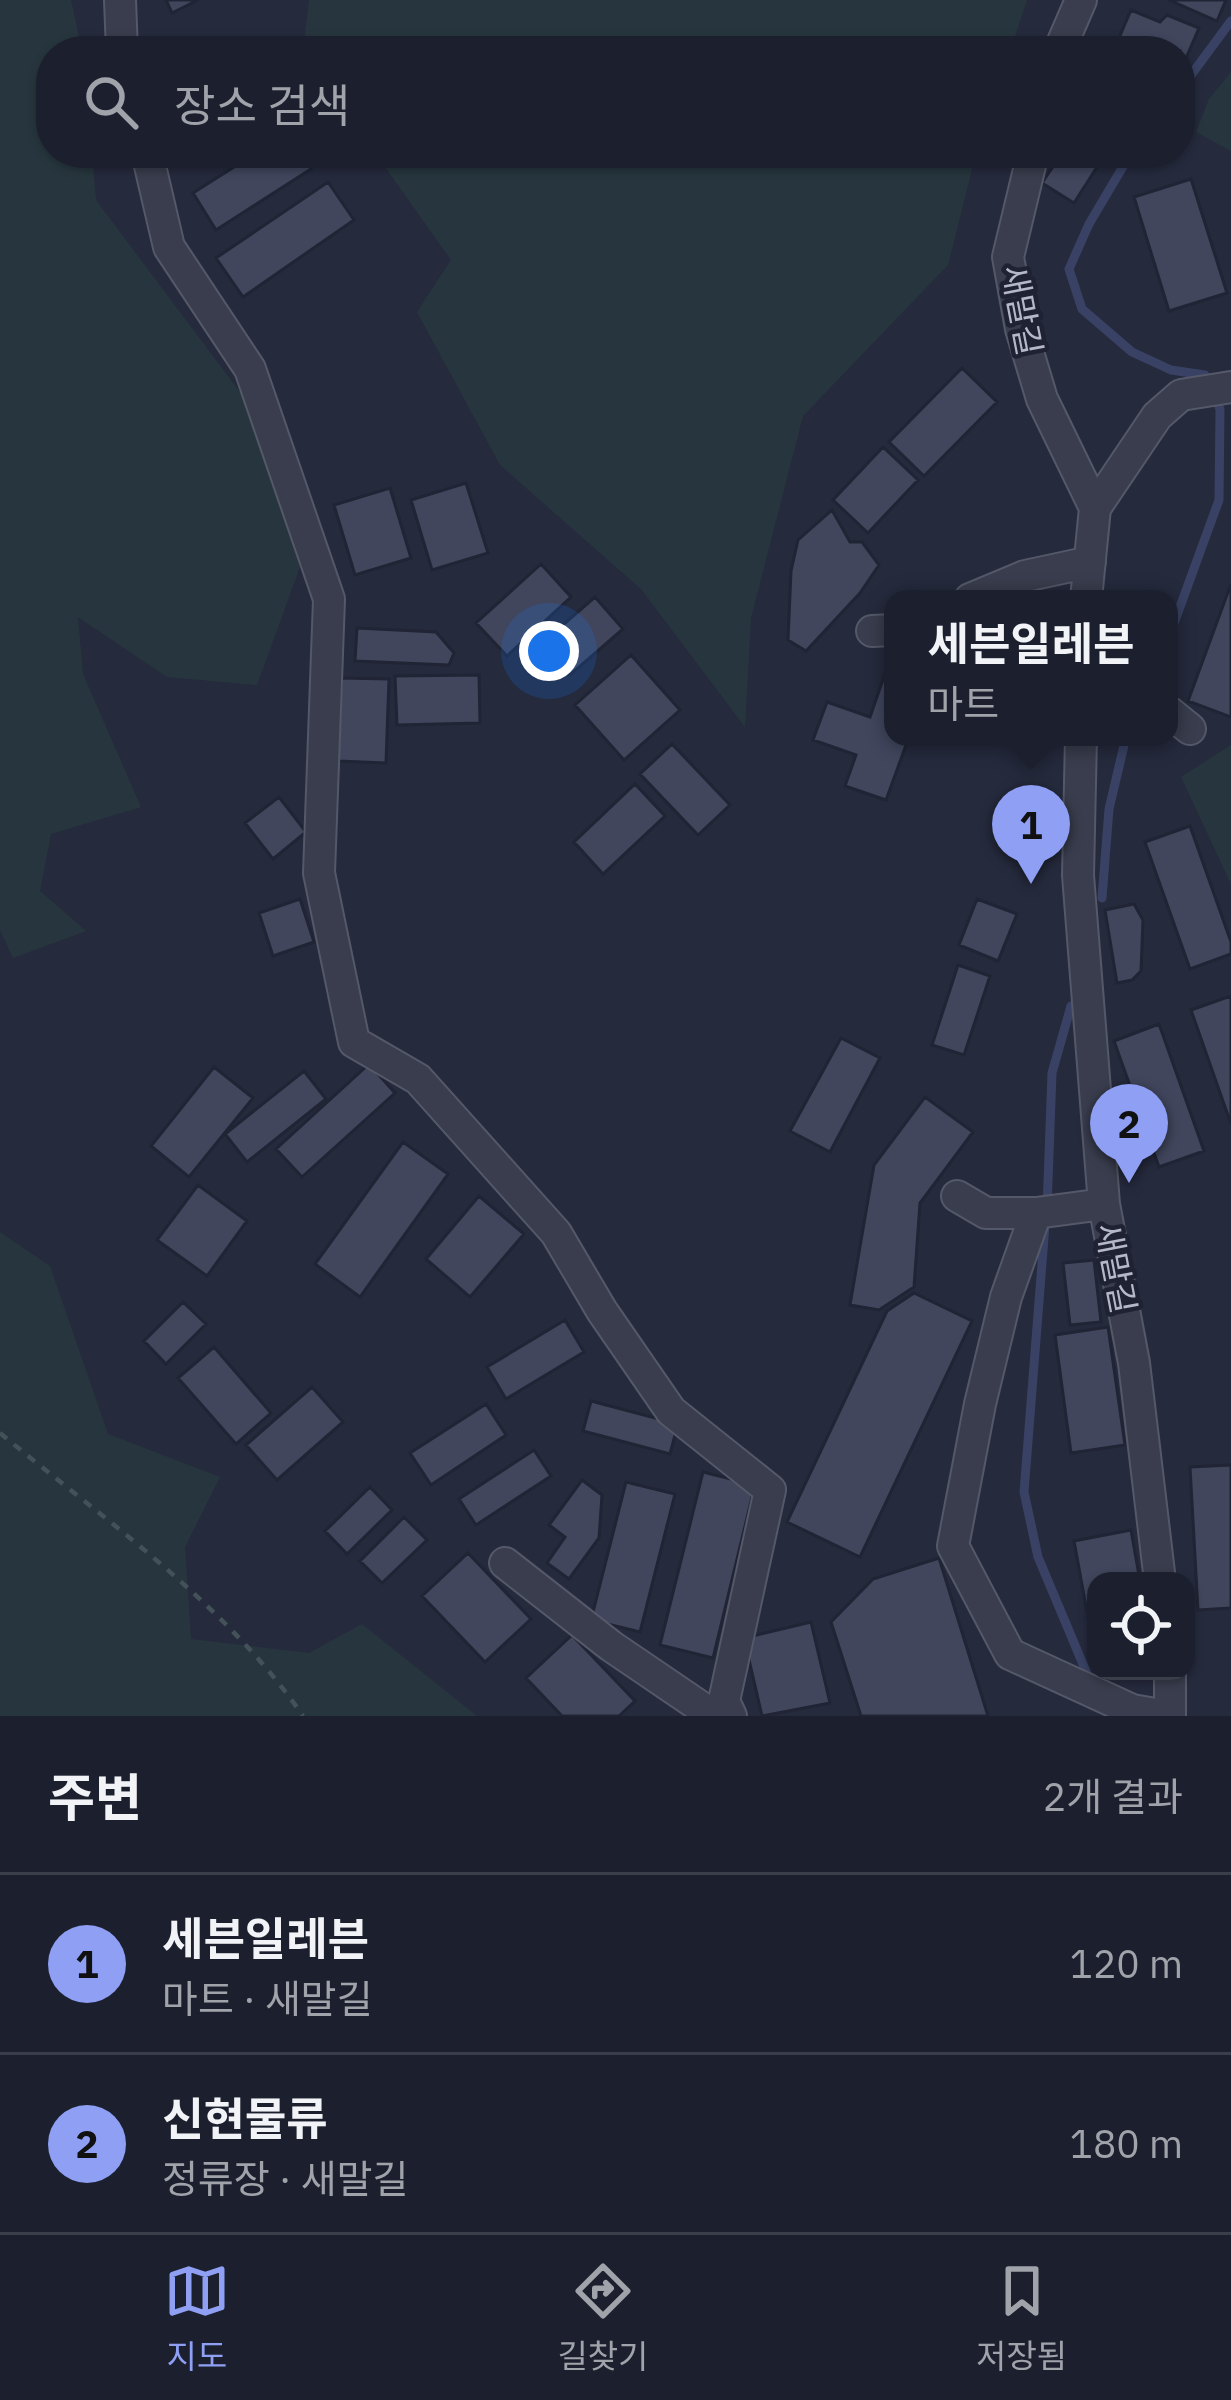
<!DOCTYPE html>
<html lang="ko">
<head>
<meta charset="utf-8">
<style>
  :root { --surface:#1c202e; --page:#292d3a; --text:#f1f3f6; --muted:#a0a3aa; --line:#3a3e4a; --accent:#8e9ff4 }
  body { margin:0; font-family:"IBM Plex Sans","Noto Sans KR",sans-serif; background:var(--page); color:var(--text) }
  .controls { position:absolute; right:36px; bottom:36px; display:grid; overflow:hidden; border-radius:24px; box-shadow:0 3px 9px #0004 }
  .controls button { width:108px; height:108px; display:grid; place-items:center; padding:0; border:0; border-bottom:3px solid var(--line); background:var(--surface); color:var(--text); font:60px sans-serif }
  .you { position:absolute; left:549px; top:651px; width:42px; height:42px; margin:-30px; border:9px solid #fff; border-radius:50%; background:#1a73e8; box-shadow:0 0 0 18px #1a73e833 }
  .badge { display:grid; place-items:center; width:78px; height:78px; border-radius:50%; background:var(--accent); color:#111; font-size:39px; font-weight:700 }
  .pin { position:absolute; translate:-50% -99px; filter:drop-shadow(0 3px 6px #0008) }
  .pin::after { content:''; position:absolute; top:63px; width:42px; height:36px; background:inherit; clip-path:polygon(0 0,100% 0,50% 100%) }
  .popup { position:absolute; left:884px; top:590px; width:294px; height:156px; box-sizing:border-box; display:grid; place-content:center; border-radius:24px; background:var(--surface); filter:drop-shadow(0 3px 9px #0005); font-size:39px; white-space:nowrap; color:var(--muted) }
  .popup b { font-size:45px; color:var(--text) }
  .popup::after { content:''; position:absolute; left:50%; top:100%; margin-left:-24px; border:24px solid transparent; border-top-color:var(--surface) }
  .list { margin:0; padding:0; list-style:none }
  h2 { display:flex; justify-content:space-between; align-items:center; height:156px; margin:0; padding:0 48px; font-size:51px }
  h2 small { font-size:39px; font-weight:400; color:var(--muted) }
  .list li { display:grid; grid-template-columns:78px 1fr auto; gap:36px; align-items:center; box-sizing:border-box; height:180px; padding:0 48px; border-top:3px solid var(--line) }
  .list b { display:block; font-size:45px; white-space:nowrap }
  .list p { margin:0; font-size:39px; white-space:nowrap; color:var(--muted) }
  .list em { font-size:39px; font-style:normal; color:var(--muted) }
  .icon { flex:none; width:66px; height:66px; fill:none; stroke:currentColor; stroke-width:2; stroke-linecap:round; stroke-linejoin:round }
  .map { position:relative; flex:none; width:1231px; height:1716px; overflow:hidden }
  .search { position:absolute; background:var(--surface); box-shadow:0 3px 9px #0004; left:36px; right:36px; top:36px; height:132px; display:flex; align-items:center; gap:30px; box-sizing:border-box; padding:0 42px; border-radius:48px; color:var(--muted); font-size:45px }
  .sheet { height:516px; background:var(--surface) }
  nav { display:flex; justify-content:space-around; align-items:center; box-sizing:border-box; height:168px; border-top:3px solid var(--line); background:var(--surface); font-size:33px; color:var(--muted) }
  nav a { display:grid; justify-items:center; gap:6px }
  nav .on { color:var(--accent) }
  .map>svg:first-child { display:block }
  .green { fill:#27363e }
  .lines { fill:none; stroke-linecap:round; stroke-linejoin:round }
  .stream { stroke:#394264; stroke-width:9 }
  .building { fill:#41465d; stroke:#202434; stroke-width:3 }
  .minor-casing { stroke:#545868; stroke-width:34 }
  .path { stroke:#425258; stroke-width:4.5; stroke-dasharray:9 9; stroke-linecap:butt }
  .minor { stroke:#393d4d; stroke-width:30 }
  .labels { text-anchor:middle; stroke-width:9; stroke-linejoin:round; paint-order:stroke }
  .street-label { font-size:33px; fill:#b5b8c8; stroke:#1e2232 }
</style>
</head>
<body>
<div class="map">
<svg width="1231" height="1716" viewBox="0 0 1231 1716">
  <rect width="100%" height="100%" fill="#252a3d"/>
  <path class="green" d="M 0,0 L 71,0 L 82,51 L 51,51 L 51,153 L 92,153 L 96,200 L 254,411 L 300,567 L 257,685 L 167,677 L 78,617 L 83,674 L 141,807 L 51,834 L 40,891 L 86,931 L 13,958 L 0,930 Z
    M 309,0 L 1027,0 L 1010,51 L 303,51 Z
    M 1231,72 L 1231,151 L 1196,132 L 1209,99 Z
    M 375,153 L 976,153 L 948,265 L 803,416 L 751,618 L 745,727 L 641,589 L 500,465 L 417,312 L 451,260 Z
    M 1231,745 L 1231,884 L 1181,777 Z
    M 0,1232 L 50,1266 L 108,1434 L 220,1477 L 185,1547 L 191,1639 L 309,1653 L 362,1624 L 477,1716 L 0,1716 Z"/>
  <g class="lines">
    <path class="stream" d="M 1180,90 L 1231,21
      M 1131,153 L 1089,224 L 1069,269 L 1082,309 L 1132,352 L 1171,370 L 1205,375 L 1220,409 L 1219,500 L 1169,637
      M 1102,898 L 1109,809 L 1126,737
      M 1047,1208 L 1052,1073 L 1071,1006
      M 1045,1225 L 1024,1492 L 1038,1557 L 1090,1681"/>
  </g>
  <path class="building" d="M 166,0 L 198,0 L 172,13 Z
    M 1169,0 L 1226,0 L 1217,21 Z
    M 1131,10 L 1160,22 L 1167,15 L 1199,28 L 1180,72 L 1180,51 L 1130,51 L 1116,45 Z
    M 256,153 L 301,153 L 311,169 L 216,230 L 193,193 Z
    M 1058,153 L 1106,153 L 1074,203 L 1042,183 L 1060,156 Z
    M 1191,179 L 1227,293 L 1169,311 L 1134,197 Z
    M 328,182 L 354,220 L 243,297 L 216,258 Z
    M 962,368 L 997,402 L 924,476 L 889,442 Z
    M 883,447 L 918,480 L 868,533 L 833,500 Z
    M 466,483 L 488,553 L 432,570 L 411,500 Z
    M 390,488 L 411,558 L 355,575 L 334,505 Z
    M 832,510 L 850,542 L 862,542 L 879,565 L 860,593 L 806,651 L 788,640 L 791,571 L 798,540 Z
    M 541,564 L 571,597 L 507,656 L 476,623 Z
    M 1231,584 L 1231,717 L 1188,701 Z
    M 595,597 L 623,629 L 570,675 L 542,643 Z
    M 357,628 L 436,632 L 454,653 L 449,665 L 355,661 Z
    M 631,655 L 680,710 L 624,760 L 575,705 Z
    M 887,668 L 893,670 L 893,737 L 909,737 L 886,800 L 845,786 L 856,755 L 813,740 L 827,702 L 870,717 Z
    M 479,675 L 480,723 L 397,725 L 395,676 Z
    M 341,678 L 389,679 L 386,763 L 338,761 Z
    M 672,744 L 730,805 L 698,835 L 640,774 Z
    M 635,784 L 665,816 L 603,874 L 574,842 Z
    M 279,797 L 306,832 L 273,859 L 245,823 Z
    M 1190,826 L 1231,942 L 1231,954 L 1190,969 L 1145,842 Z
    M 300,899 L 314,942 L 273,956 L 259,913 Z
    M 977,899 L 1017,914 L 998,961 L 959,945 Z
    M 1134,904 L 1143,920 L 1141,971 L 1132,980 L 1117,983 L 1105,910 Z
    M 958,965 L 990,976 L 964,1055 L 932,1045 Z
    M 1231,996 L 1231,1124 L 1191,1010 Z
    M 1159,1024 L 1204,1151 L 1159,1167 L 1114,1041 Z
    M 841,1038 L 880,1058 L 830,1152 L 790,1131 Z
    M 369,1064 L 395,1093 L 302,1177 L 276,1149 Z
    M 214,1067 L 253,1098 L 189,1177 L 151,1146 Z
    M 304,1071 L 326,1099 L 247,1162 L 225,1134 Z
    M 925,1097 L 973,1132 L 920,1203 L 914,1287 L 879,1310 L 850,1305 L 874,1165 Z
    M 403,1142 L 448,1174 L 360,1297 L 315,1264 Z
    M 198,1185 L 247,1221 L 207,1276 L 157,1240 Z
    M 479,1196 L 524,1234 L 470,1297 L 426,1259 Z
    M 1094,1260 L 1101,1322 L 1070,1325 L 1063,1263 Z
    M 914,1293 L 972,1321 L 860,1557 L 787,1522 L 887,1311 Z
    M 183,1302 L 206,1324 L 166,1364 L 144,1341 Z
    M 565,1320 L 584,1352 L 506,1399 L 487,1367 Z
    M 1108,1327 L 1125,1445 L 1071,1453 L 1055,1335 Z
    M 214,1347 L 271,1413 L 236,1444 L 178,1378 Z
    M 312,1387 L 343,1422 L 277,1480 L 246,1445 Z
    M 591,1401 L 678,1424 L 670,1454 L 583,1431 Z
    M 486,1404 L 506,1435 L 431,1485 L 410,1453 Z
    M 534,1450 L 551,1476 L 476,1525 L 459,1499 Z
    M 1231,1465 L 1231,1608 L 1198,1610 L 1190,1467 Z
    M 703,1472 L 755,1485 L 713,1658 L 660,1645 Z
    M 582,1480 L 602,1495 L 599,1538 L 569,1579 L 547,1563 L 565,1537 L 549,1525 Z
    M 626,1482 L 675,1494 L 640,1632 L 591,1620 Z
    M 370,1487 L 392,1510 L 347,1554 L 325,1531 Z
    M 404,1517 L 427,1540 L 382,1583 L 360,1561 Z
    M 1131,1530 L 1140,1581 L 1096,1581 L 1094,1650 L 1074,1541 Z
    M 468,1553 L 531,1619 L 485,1662 L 422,1596 Z
    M 939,1558 L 988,1716 L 861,1716 L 831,1622 L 873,1579 Z
    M 811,1622 L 830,1703 L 762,1716 L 744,1638 Z
    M 572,1635 L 635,1701 L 619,1716 L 562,1716 L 526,1678 Z"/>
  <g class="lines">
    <defs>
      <path id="minor" d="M 120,0 L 122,51
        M 1059,51 L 1081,0
        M 147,153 L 169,247 L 250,369 L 329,599 L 319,873 L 354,1042 L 418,1079 L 556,1233 L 602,1311 L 671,1411 L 770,1490 L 724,1701 L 731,1716
        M 1033,153 L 1008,257 L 1021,329 L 1042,399 L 1095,508 L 1086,599
        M 1095,508 L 1157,416 L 1181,395 L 1231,387
        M 970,599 L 1025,576 L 1090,562
        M 872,631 L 893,630
        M 1169,712 L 1190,729
        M 1081,737 L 1078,875 L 1104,1204 L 1134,1363 L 1160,1581
        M 957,1196 L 986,1213 L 1036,1213
        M 1104,1204 L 1036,1213 L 1006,1297 L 980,1404 L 953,1546 L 1010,1654 L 1132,1710 L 1167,1716
        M 505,1563 L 611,1646 L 714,1716
        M 1170,1716 L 1170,1671"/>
    </defs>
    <use href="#minor" class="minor-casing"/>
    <path class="path" d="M 0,1433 C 105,1520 225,1603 303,1716"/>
    <use href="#minor" class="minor"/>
  </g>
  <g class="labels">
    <g class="street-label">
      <text transform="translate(1022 310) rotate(79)" y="12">새말길</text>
      <text transform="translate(1116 1268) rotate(79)" y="12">새말길</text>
    </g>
  </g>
</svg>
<div class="controls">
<button><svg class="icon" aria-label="locate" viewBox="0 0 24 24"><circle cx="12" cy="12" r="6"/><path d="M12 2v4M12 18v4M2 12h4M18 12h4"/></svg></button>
</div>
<div class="you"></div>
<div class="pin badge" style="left:1031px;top:884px">1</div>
<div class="popup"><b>세븐일레븐</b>마트</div>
<div class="pin badge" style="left:1129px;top:1183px">2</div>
<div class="search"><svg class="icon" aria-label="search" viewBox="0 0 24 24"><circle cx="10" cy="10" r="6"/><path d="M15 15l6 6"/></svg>장소 검색</div>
</div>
<section class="sheet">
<h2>주변<small>2개 결과</small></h2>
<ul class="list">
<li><span class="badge">1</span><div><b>세븐일레븐</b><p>마트 · 새말길</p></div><em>120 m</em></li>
<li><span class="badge">2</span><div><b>신현물류</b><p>정류장 · 새말길</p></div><em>180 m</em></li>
</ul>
</section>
<nav>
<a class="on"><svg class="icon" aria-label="map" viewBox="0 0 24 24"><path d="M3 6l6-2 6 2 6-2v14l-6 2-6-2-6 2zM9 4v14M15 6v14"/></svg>지도</a>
<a><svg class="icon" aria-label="directions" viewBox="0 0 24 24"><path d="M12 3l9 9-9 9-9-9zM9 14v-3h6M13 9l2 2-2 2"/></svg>길찾기</a>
<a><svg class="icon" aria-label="saved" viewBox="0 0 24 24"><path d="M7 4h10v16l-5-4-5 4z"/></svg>저장됨</a>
</nav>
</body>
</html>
